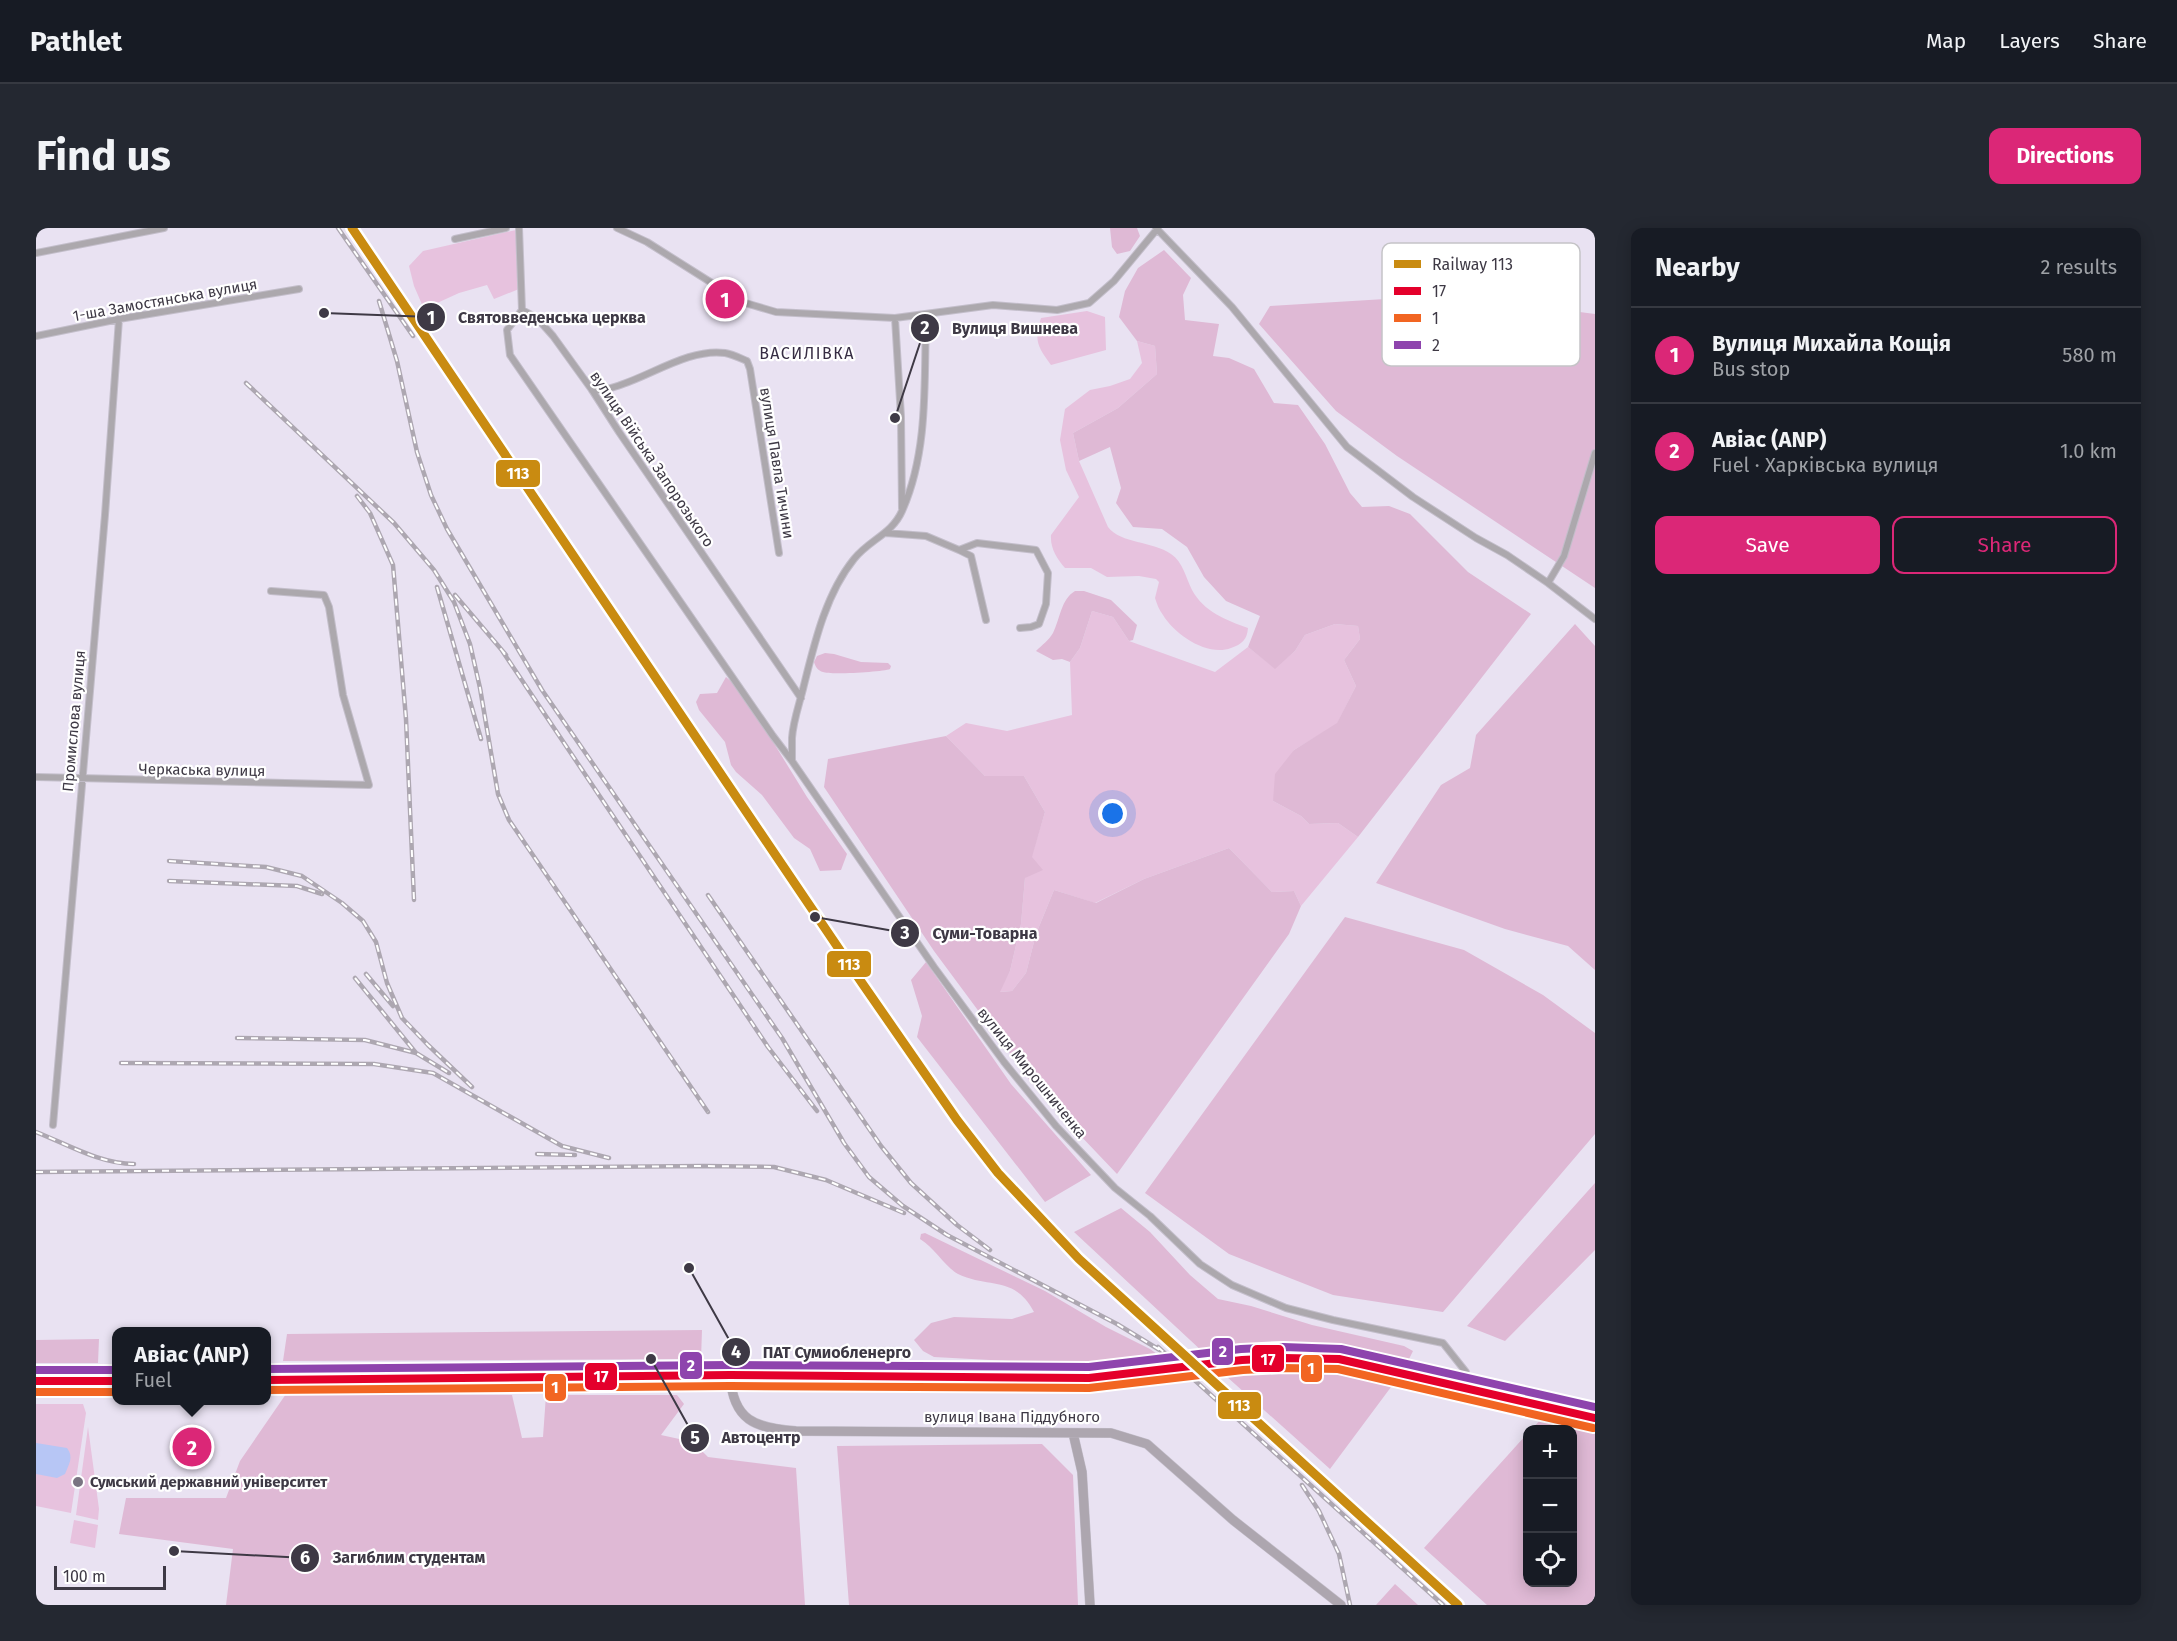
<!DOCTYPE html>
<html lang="en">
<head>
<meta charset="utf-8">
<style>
  :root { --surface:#171b24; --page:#242831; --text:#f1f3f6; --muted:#9ea1a6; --line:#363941; --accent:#db2777 }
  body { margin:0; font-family:"Fira Sans",sans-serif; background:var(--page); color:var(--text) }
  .controls { position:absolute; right:18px; bottom:18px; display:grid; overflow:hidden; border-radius:12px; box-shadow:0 3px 15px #0003 }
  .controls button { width:54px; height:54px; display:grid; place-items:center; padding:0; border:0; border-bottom:2px solid var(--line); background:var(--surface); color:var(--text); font:30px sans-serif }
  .scale { position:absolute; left:18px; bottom:15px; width:112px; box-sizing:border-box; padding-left:6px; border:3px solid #3e3945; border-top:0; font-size:16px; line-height:21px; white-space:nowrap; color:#3e3945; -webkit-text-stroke:4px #fff; paint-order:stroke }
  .you { position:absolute; left:1077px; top:586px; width:21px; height:21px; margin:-15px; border:4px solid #fff; border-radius:50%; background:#1a73e8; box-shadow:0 0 0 9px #1a73e833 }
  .badge { display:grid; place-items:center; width:39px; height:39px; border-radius:50%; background:var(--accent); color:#fff; font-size:20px; font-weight:700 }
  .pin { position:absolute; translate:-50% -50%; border:3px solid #fff; box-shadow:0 2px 6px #0006 }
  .popup { position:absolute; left:76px; top:1099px; width:159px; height:78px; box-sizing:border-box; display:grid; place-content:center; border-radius:12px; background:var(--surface); filter:drop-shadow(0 2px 4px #0005); font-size:20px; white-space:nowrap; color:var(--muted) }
  .popup b { font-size:22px; color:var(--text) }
  .popup::after { content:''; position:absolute; left:50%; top:100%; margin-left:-12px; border:12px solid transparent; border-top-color:var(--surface) }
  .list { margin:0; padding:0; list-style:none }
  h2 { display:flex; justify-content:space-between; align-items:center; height:78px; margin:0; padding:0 24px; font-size:26px }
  h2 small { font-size:20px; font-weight:400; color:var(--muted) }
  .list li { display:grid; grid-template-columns:39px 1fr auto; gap:18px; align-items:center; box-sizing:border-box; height:96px; padding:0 24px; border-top:2px solid var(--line) }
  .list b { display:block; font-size:22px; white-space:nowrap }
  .list p { margin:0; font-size:20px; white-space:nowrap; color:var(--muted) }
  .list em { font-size:20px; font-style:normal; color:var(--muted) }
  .actions { display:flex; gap:12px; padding:18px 24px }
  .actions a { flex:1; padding:14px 0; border:2px solid var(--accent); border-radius:12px; text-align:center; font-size:21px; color:var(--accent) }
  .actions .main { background:var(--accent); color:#fff }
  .icon { flex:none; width:33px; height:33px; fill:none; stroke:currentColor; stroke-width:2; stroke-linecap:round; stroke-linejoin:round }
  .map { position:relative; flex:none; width:1559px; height:1377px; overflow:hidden; border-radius:12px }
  header { display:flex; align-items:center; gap:36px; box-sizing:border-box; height:84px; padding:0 30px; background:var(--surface); border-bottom:2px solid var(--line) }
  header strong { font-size:28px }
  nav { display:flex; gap:33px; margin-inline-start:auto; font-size:21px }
  .intro { display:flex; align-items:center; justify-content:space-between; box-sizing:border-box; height:144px; padding:0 36px }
  h1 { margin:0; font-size:42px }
  .button { padding:15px 27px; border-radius:12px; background:var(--accent); color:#fff; font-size:21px; font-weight:700 }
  main { display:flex; gap:36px; padding:0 36px }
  aside { flex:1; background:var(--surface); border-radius:12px; box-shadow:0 3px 15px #0003 }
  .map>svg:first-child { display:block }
  .green { fill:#e7c2de }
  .forest { fill:#dfb9d5 }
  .water { fill:#b7c6f5 }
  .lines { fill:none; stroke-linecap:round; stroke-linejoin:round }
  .street-casing { stroke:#c3beca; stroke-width:8 }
  .secondary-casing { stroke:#c3beca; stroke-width:10 }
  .primary-casing { stroke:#c3beca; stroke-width:12 }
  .street { stroke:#aca8ad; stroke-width:6 }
  .secondary { stroke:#ada6af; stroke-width:9 }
  .primary { stroke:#b0abb3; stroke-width:10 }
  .rail-casing { stroke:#ada7b1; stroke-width:4.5 }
  .rail { stroke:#fff; stroke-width:2; stroke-dasharray:7; stroke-linecap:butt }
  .primary-bridge-casing { stroke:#c3beca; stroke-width:12; stroke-linecap:butt }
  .primary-bridge { stroke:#b0abb3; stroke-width:10 }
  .bus-1-casing { stroke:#fff; stroke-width:12 }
  .bus-2-casing { stroke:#fff; stroke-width:12 }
  .bus-3-casing { stroke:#fff; stroke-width:12 }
  .bus-1 { stroke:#e4002b; stroke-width:8 }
  .bus-2 { stroke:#f26522; stroke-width:8 }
  .bus-3 { stroke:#8e44ad; stroke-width:8 }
  .rail-1-casing { stroke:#fff; stroke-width:14 }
  .rail-1 { stroke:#c98b11; stroke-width:9 }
  .poi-dot { fill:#7a7482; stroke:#fff; stroke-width:2 }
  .labels { text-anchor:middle; stroke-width:4.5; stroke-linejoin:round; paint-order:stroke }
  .street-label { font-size:15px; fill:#3e3945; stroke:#fff }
  .poi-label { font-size:15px; font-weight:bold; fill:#3e3945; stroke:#fff; text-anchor:start }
  .neighbourhood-label { font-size:16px; letter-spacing:1.5px; fill:#362c43; stroke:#fff }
  .key { fill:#fff; stroke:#c5c4c7; stroke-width:1.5 }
  .key-label { font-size:16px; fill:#3e3945 }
  .leader { fill:none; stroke:#3e3945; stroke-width:2 }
  .callout-dot { fill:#3e3945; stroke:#fff; stroke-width:2 }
  .mark-label { font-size:18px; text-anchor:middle; font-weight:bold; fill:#fff }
  .callout-label { font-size:16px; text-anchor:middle; font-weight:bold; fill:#3e3945; stroke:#fff; stroke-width:4.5; stroke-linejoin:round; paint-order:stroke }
  .line-badge { stroke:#fff; stroke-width:2 }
  .badge-label { font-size:16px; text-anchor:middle; font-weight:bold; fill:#fff }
</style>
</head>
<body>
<header>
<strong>Pathlet</strong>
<nav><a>Map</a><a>Layers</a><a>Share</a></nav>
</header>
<div class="intro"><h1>Find us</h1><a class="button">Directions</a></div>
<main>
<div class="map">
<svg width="1559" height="1377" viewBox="0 0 1559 1377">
  <rect width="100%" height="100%" fill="#e9e2f2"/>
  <path class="green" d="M 480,2 L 483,61 L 458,71 L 451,57 L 423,65 L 388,81 L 378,58 L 373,38 L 387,23 Z
    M 1051,83 L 1069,89 L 1070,122 L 1015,137 C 1001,118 998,112 1005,90 Z
    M 1101,113 L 1119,118 L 1121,146 L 1082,180 L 1037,205 L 1043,233 L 1072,299 C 1085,316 1117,313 1135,326 C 1147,334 1150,350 1156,362 C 1168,384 1190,392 1212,400 C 1211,412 1206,416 1195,420 C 1172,429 1139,407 1127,387 C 1123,382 1121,376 1119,370 L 1123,354 L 1120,351 L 1103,348 L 1071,349 L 1055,340 L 1029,340 C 1021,331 1014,320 1015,307 L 1043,269 L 1030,242 L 1024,212 L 1029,181 L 1054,162 L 1074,158 L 1094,151 L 1106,135 Z
    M 1056,383 L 1077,389 L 1093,413 L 1179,444 L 1212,419 L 1239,440 L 1259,423 L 1269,407 L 1299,396 L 1322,398 L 1324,411 L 1308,432 L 1320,458 L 1301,496 L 1258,522 L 1237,573 L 1265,588 L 1273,596 L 1302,595 L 1322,609 L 1265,678 L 1258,663 L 1236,664 L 1193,620 L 1108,651 L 1059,675 L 1018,662 L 1000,706 L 990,745 L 976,763 L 963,764 L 974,743 L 985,696 L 989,650 L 1009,584 L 988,548 L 949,548 L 910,508 L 930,495 L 971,503 L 1036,487 L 1034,434 L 1044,420 Z
    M 0,1176 L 47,1176 L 50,1185 L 35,1285 L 0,1278 Z
    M 52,1199 L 63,1281 L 62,1292 L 40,1287 Z
    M 38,1292 L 62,1297 L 59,1320 L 34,1315 Z"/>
  <path class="forest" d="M 1074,0 L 1101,0 L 1104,8 L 1094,23 L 1081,26 L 1076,19 Z
    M 1128,22 L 1155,50 L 1147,67 L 1149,92 L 1183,96 L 1177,128 L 1193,130 L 1218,141 L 1238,175 L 1262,177 L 1289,216 L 1314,265 L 1326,279 L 1353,278 L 1374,286 L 1432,344 L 1495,386 L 1322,609 L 1302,595 L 1273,596 L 1265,588 L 1237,573 L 1239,546 L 1258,522 L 1301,495 L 1320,458 L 1308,432 L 1324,411 L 1322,398 L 1299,396 L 1269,407 L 1259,423 L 1239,441 L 1212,419 L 1224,388 L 1190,373 L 1168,349 L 1151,319 L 1126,301 L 1097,299 L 1080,275 L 1085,260 L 1074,219 L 1043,233 L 1037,205 L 1082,180 L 1121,146 L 1119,118 L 1101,113 L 1083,89 L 1089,63 L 1102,40 Z
    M 1415,67 L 1559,86 L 1559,360 L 1361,228 L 1300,183 L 1223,96 L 1234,78 Z
    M 1039,363 L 1048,363 L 1075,372 L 1101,397 L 1097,412 L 1093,413 L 1077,389 L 1056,383 L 1044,420 L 1034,434 L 1026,431 L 1017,432 L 1000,423 C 1006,417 1013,412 1017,405 C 1024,391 1025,371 1039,363 Z
    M 1539,396 L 1559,418 L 1559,742 L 1532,718 L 1469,701 L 1340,655 L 1405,557 L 1434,540 L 1440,507 Z
    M 789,425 L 798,426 L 825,434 L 852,435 L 855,438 L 854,441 C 847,444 793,447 787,444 C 782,443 779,438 778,434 L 781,428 Z
    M 690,449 L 705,462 L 771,569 L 811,626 L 805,642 L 784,643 L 774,621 L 758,610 L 726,567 L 700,544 L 695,537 L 689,514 L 663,482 L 660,474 L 664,466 L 681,465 Z
    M 910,508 L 949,548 L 988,548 L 1009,584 L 996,629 L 1007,642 L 989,650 L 985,696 L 974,743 L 964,764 L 976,763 L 990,745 L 1000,706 L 1018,662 L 1060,675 L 1108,651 L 1193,620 L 1236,664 L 1258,663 L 1265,678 L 1253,706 L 1081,946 L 1001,862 L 898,723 L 788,559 L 792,531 Z
    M 1309,689 L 1428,722 L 1507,767 L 1559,805 L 1559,906 L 1407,1084 L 1297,1067 L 1193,1026 L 1109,965 Z
    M 890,734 L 975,856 L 1055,947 L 1009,974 L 881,809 L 886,788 L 875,752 Z
    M 1559,955 L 1559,1022 L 1469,1113 L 1431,1098 Z
    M 1085,980 L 1114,1004 L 1154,1047 L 1182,1071 L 1215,1078 L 1276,1097 L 1368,1118 L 1377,1123 L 1370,1137 L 1307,1120 L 1223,1119 L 1181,1125 L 1168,1125 L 1038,1004 Z
    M 889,1005 L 1009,1063 L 1070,1099 L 1114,1121 L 1131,1133 L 1117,1135 L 992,1134 L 898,1129 L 887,1123 L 878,1112 L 895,1095 L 918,1089 L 976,1091 L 998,1084 C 978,1047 954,1061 922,1046 C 909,1039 899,1020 884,1011 L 885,1006 Z
    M 666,1102 L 665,1131 L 247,1133 L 251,1106 Z
    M 63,1111 L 62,1135 L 0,1135 L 0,1112 Z
    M 1262,1141 L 1324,1145 L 1358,1155 L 1294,1241 L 1190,1148 Z
    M 250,1166 L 476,1167 L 486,1210 L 507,1209 L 510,1167 L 641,1167 L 648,1176 L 625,1207 L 657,1214 L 672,1229 L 760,1240 L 769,1377 L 190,1377 L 197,1321 L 83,1306 L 90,1270 L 190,1270 L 204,1233 Z
    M 1505,1191 L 1559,1203 L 1559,1377 L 1451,1377 L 1388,1320 L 1491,1206 L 1492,1354 L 1536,1354 L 1536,1202 L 1496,1201 Z
    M 1006,1216 L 1037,1247 L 1042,1377 L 813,1377 L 801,1218 Z
    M 1359,1356 L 1382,1377 L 1340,1377 Z"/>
  <path class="water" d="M 0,1215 L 31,1220 C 38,1229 33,1236 29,1246 L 21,1250 L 0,1246 Z"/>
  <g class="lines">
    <defs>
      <path id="street" d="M 483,0 L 486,82 L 501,90 L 517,108 L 556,162 L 583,204 L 765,470
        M 581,0 L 611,14 L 706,74 L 740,84 L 859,90 L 957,77 L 1021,82 L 1053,75 L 1078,53 L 1122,0
        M 1120,0 L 1196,79 L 1311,219 L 1377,269 L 1440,310 L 1471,327 L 1512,355 L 1559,391
        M 419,11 L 470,0
        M 0,25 L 128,0
        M 486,82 L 471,102 L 474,127 L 737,508 L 756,533
        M 890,86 C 888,151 893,223 866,283 C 856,306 833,312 818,331 C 789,367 778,417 767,461 C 763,477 757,494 756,510 C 756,517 756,525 756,533 L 898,739 L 968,834 L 1020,898 L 1079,960 L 1114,988 L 1164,1036 L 1196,1057 L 1250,1080 L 1297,1092 L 1407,1115 L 1430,1144 L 1428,1159
        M 859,90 L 865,189 L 866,280
        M 0,108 L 83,91 L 263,61
        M 556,162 C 567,163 576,160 587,156 C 617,146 656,120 689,125 C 696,126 704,130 711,133 L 714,141 L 743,325
        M 850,305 L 890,308 L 923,322 L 941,315 L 1000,322 L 1012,345 L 1010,376 L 1003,396 L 995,399 L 984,400
        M 923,322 L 935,328 L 950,392
        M 1512,355 L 1528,328 L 1559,225
        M 0,549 L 333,557 L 307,467 L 293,379 L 288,367 L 235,363
        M 17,897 L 69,287 L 83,91"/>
      <path id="secondary" d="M 694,1147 C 697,1193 719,1200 760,1203 L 1075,1205 L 1111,1216 L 1197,1292 L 1305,1377
        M 1037,1205 L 1046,1244 L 1054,1377"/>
      <path id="primary" d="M 1190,1133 L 1260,1128 L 1303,1131 L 1559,1190
        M 231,1152 L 694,1147 L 1053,1150 L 1118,1143
        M 0,1153 L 81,1153"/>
    </defs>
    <use href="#street" class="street-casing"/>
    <use href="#secondary" class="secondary-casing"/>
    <use href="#primary" class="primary-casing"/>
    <use href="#street" class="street"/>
    <use href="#secondary" class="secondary"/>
    <use href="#primary" class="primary"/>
    <defs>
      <path id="rail" d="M 302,0 L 377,108
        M 343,73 L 361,133 L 381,224 L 395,267 L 411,301 L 506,462 L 746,810 L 808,915 L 833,949 L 867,978 L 911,1007 L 1081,1096 L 1127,1124
        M 210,155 L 358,295 L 398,342 L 418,374 L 434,416 L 444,460 L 462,566 L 473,592 L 672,884
        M 321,268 L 334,285 L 357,337 L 370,491 L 378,672
        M 401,359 L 445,511
        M 419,367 L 470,427
        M 465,421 L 732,819 L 781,883
        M 133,633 L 230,639 L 266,648 L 306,675 L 327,693 L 340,714 L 351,755 L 366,790 L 392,817 L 436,859
        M 133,653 L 261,658 L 286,666
        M 672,667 L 845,918 L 875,955 L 921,997 L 954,1022
        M 330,746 L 357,778
        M 319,750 L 380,825
        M 201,810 L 329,812 L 380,825 L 413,845
        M 85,835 L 338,836 L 397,845 L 526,918 L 573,930
        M 0,904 C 31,916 64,936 98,936
        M 501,926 L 539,927
        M 0,944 L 668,938 L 738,939 L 790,952 L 868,985
        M 1122,1119 L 1407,1377
        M 1266,1257 L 1283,1283 L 1303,1326 L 1314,1377"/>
    </defs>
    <use href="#rail" class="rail-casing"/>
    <use href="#rail" class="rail"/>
    <defs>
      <path id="primary-bridge" d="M 1118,1143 L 1190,1133"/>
    </defs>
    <use href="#primary-bridge" class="primary-bridge-casing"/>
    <use href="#primary-bridge" class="primary-bridge"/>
    <defs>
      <path id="bus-1" d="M 231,1152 L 694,1147 L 1053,1150 L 1206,1132 L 1247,1130 L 1303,1131 L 1559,1190
        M 0,1153 L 81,1153"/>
      <path id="bus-2" d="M 231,1162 L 694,1158 L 1053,1160 L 1207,1142 L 1247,1140 L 1302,1141 L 1557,1200
        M 0,1164 L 81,1164"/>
      <path id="bus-3" d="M 231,1141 L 694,1137 L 1053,1139 L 1205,1121 L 1247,1119 L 1305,1121 L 1559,1179
        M 0,1142 L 81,1142"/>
    </defs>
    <use href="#bus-1" class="bus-1-casing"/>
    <use href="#bus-2" class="bus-2-casing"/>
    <use href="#bus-3" class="bus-3-casing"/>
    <use href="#bus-1" class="bus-1"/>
    <use href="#bus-2" class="bus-2"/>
    <use href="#bus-3" class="bus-3"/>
    <defs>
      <path id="rail-1" d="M 316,0 L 826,755 L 921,892 L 962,945 L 1043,1031 L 1422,1377"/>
    </defs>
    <use href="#rail-1" class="rail-1-casing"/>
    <use href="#rail-1" class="rail-1"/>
  </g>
  <circle class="poi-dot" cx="42" cy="1254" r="6"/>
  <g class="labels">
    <g class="street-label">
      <text transform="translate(129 72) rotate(-10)" y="5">1-ша Замостянська вулиця</text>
      <text transform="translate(616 231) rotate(56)" y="5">вулиця Війська Запорозького</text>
      <text transform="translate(741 235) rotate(81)" y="5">вулиця Павла Тичини</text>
      <text transform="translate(38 493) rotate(-85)" y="5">Промислова вулиця</text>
      <text transform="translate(166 542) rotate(1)" y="5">Черкаська вулиця</text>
      <text transform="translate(996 845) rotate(51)" y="5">вулиця Мирошниченка</text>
      <text x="976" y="1194">вулиця Івана Піддубного</text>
    </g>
    <g class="poi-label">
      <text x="54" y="1259">Сумський державний університет</text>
    </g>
    <g class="neighbourhood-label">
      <text x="771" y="131">ВАСИЛІВКА</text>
    </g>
  </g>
  <rect x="1346" y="15" width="198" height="123" rx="9" class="key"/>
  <rect x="1358" y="32" width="27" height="8" fill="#c98b11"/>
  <rect x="1358" y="59" width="27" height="8" fill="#e4002b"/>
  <rect x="1358" y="86" width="27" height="8" fill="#f26522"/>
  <rect x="1358" y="113" width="27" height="8" fill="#8e44ad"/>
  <g class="key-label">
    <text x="1396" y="42">Railway 113</text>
    <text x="1396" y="69">17</text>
    <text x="1396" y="96">1</text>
    <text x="1396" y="123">2</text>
  </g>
  <path class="leader" d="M288 85L395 89M859 190L889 100M779 689L869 705M653 1040L700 1124M615 1131L659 1210M138 1323L269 1330"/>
  <g class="callout-dot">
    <circle cx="288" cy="85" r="6"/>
    <circle cx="859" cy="190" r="6"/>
    <circle cx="779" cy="689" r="6"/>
    <circle cx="653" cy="1040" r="6"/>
    <circle cx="615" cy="1131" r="6"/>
    <circle cx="138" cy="1323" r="6"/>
    <circle cx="395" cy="89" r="15"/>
    <circle cx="889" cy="100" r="15"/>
    <circle cx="869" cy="705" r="15"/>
    <circle cx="700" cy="1124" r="15"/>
    <circle cx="659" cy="1210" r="15"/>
    <circle cx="269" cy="1330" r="15"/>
  </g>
  <g class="mark-label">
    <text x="395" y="96">1</text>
    <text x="889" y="106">2</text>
    <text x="869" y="711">3</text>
    <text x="700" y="1130">4</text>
    <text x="659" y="1216">5</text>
    <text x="269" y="1336">6</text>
  </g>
  <g class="callout-label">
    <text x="516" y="95">Святовведенська церква</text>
    <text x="979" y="106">Вулиця Вишнева</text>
    <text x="949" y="711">Суми-Товарна</text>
    <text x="801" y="1130">ПАТ Сумиобленерго</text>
    <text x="725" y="1215">Автоцентр</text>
    <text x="373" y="1335">Загиблим студентам</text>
  </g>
  <g class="line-badge">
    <rect x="459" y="231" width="46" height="29" rx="6" fill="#c98b11"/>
    <rect x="790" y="722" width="46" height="28" rx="6" fill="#c98b11"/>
    <rect x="1175" y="1109" width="23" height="29" rx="6" fill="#8e44ad"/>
    <rect x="1215" y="1116" width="34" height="29" rx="6" fill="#e4002b"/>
    <rect x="643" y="1123" width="24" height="29" rx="6" fill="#8e44ad"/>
    <rect x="1264" y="1126" width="23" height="29" rx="6" fill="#f26522"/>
    <rect x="548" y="1134" width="34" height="29" rx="6" fill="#e4002b"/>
    <rect x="508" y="1145" width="23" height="29" rx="6" fill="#f26522"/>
    <rect x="1181" y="1163" width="45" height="29" rx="6" fill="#c98b11"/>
  </g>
  <g class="badge-label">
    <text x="482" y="251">113</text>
    <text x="813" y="742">113</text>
    <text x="1187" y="1129">2</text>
    <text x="1232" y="1137">17</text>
    <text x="655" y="1143">2</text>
    <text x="1275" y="1146">1</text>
    <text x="565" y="1154">17</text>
    <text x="519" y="1165">1</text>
    <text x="1203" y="1183">113</text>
  </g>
</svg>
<div class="controls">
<button>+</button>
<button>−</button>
<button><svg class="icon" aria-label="locate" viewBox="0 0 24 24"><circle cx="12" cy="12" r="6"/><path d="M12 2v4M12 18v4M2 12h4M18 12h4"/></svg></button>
</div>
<div class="scale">100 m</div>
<div class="you"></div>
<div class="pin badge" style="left:689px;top:71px">1</div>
<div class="pin badge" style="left:156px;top:1219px">2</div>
<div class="popup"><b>Авіас (ANP)</b>Fuel</div>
</div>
<aside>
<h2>Nearby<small>2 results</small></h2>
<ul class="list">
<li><span class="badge">1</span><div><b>Вулиця Михайла Кощія</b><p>Bus stop</p></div><em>580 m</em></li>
<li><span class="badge">2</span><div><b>Авіас (ANP)</b><p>Fuel · Харківська вулиця</p></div><em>1.0 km</em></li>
</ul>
<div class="actions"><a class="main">Save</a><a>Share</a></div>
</aside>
</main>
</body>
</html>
